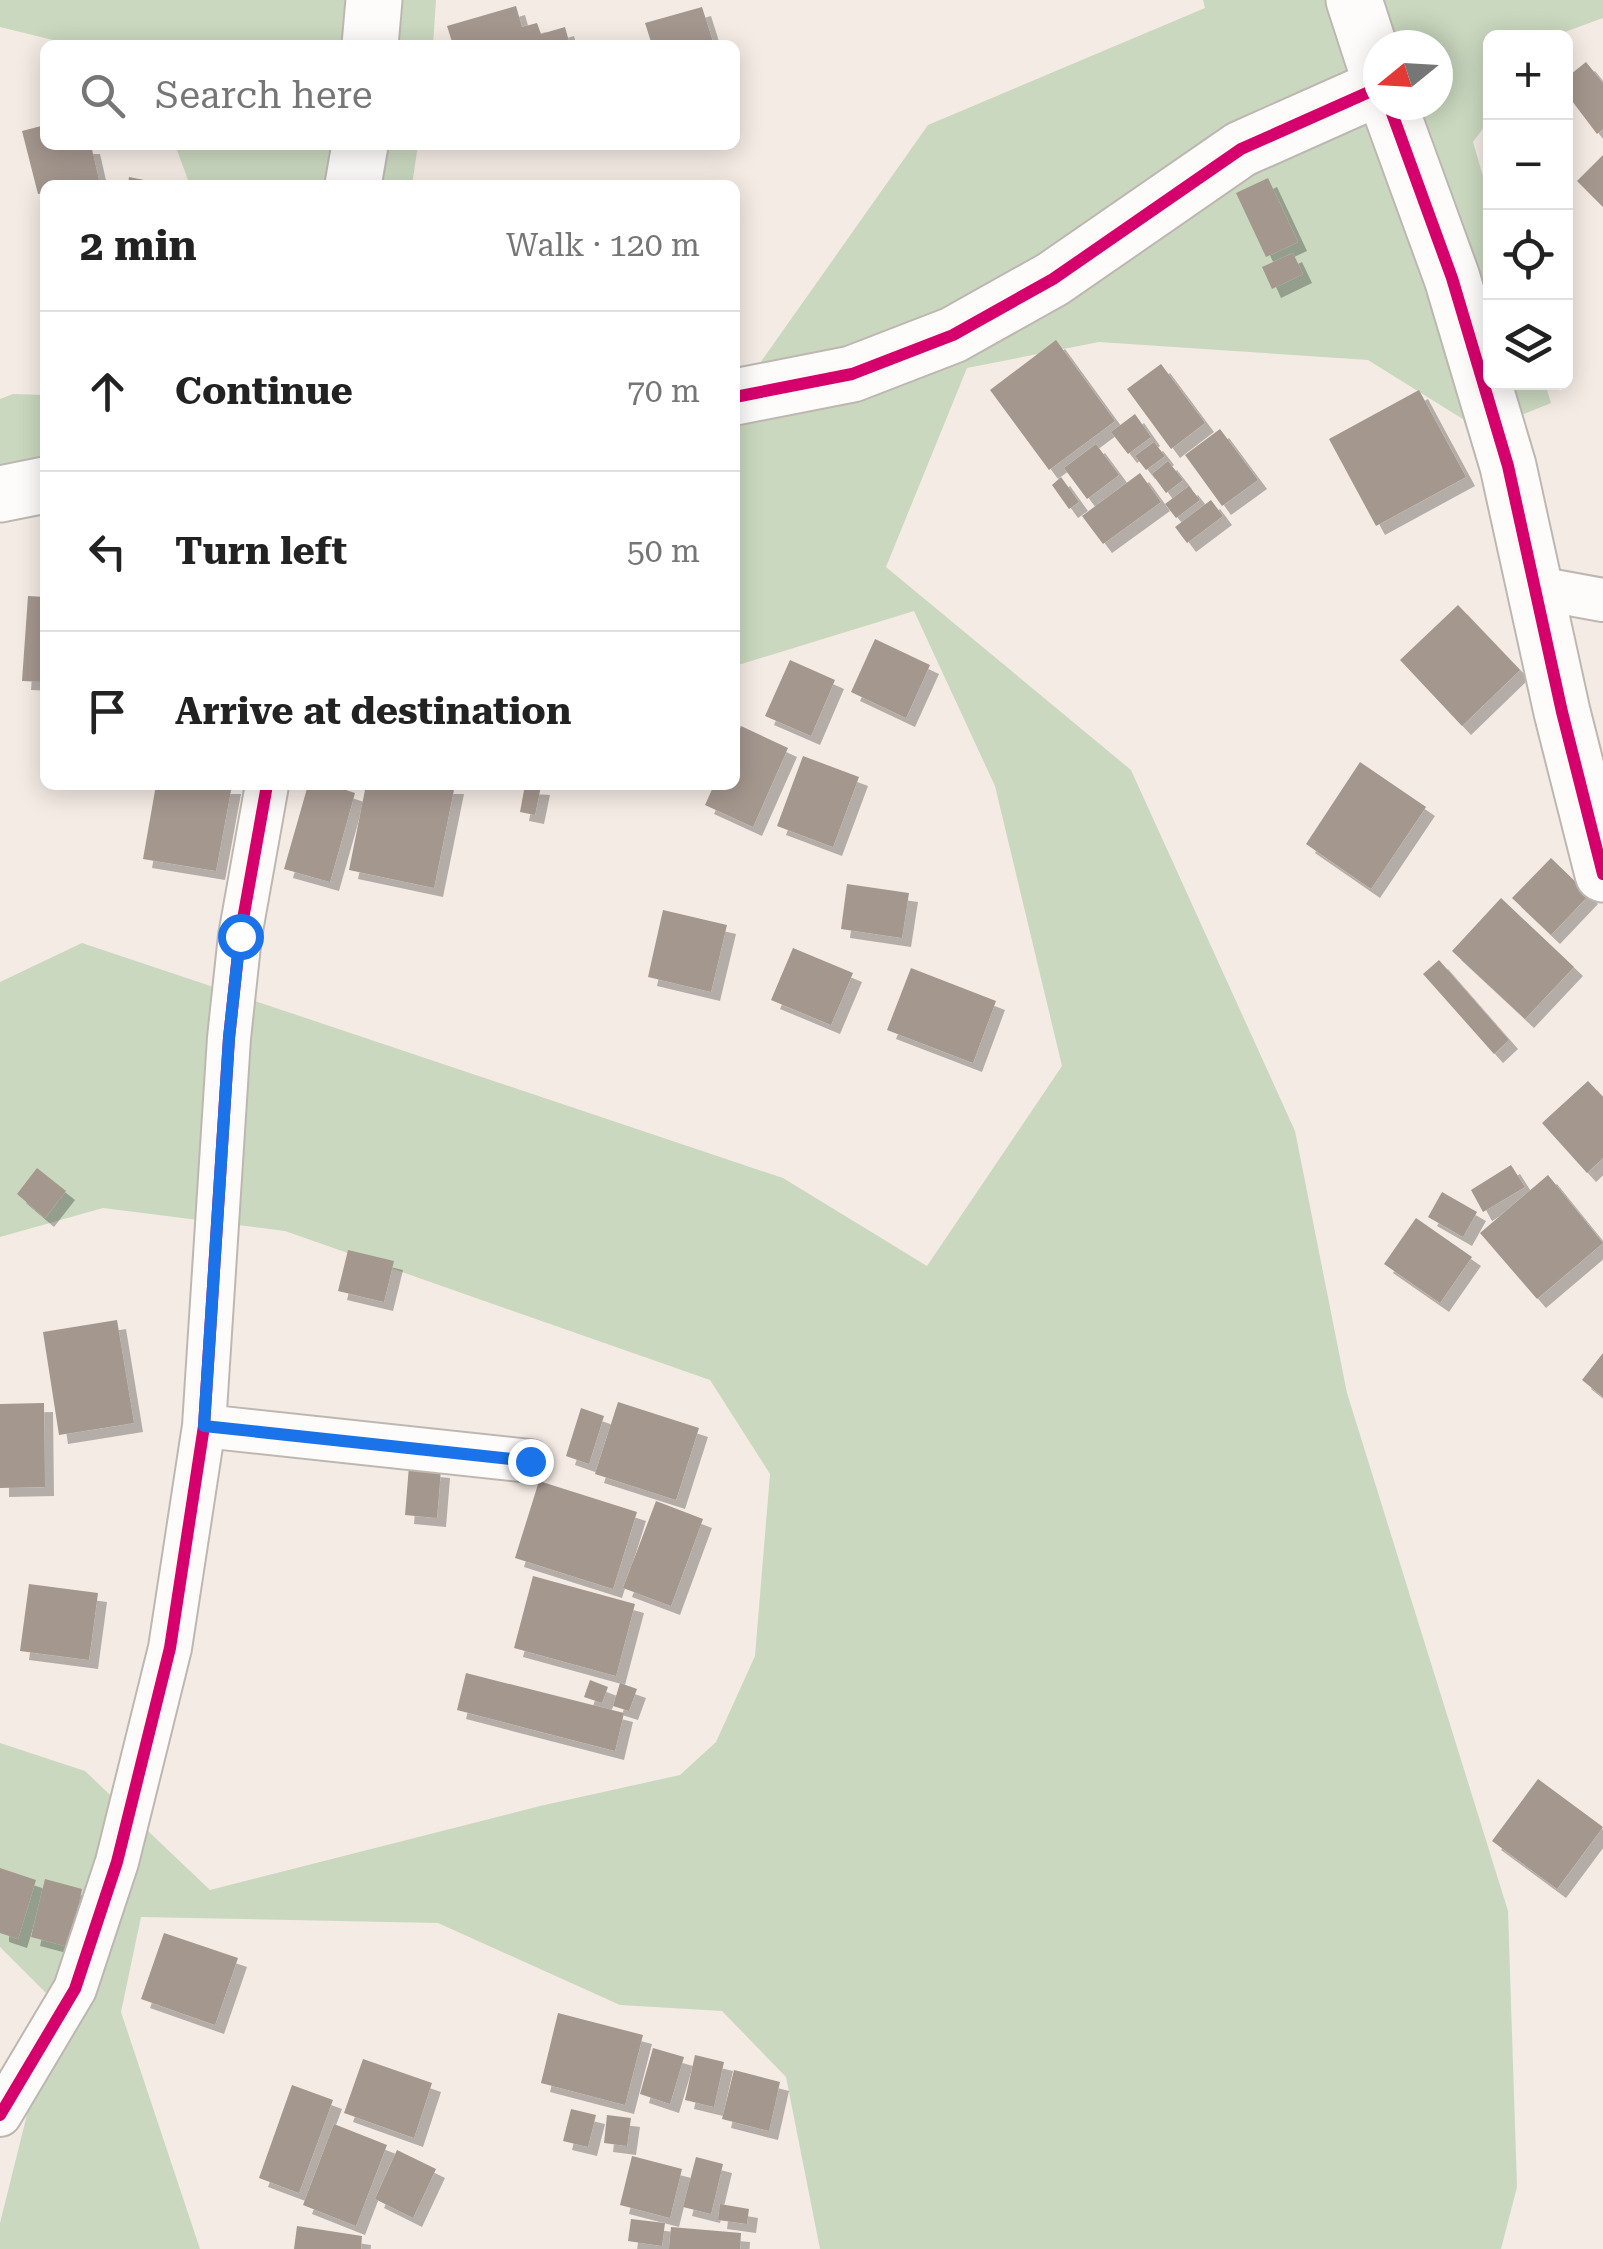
<!DOCTYPE html>
<html lang="en">
<head>
<meta charset="utf-8">
<style>
  :root { --surface:#fff; --page:#f6f6f6; --text:#222; --muted:#767676; --line:#e0e0e0 }
  body { margin:0; font-family:"Roboto Serif",serif; background:var(--page); color:var(--text) }
  .controls { position:absolute; right:30px; top:30px; display:grid; overflow:hidden; border-radius:15px; box-shadow:0 5px 25px #0003 }
  .controls button { width:90px; height:90px; display:grid; place-items:center; padding:0; border:0; border-bottom:2px solid var(--line); background:var(--surface); color:var(--text); font:50px sans-serif }
  .compass { position:absolute; left:1363px; top:30px; width:90px; height:90px; border-radius:50%; background:var(--surface); box-shadow:0 5px 25px #0003; rotate:252deg }
  .stop { position:absolute; width:30px; height:30px; margin:-22px; border:8px solid #1a73e8; border-radius:50%; background:#fff }
  .stop.end { background:#1a73e8; border-color:#fff; box-shadow:0 2px 10px #0008 }
  .list { margin:0; padding:0; list-style:none }
  h2 { display:flex; justify-content:space-between; align-items:center; height:130px; margin:0; padding:0 40px; font-size:42px }
  h2 small { font-size:32px; font-weight:400; color:var(--muted) }
  .list li { display:grid; grid-template-columns:65px 1fr auto; gap:30px; align-items:center; box-sizing:border-box; height:160px; padding:0 40px; border-top:2px solid var(--line) }
  .list b { display:block; font-size:38px; white-space:nowrap }
  .list em { font-size:32px; font-style:normal; color:var(--muted) }
  .icon { flex:none; width:55px; height:55px; fill:none; stroke:currentColor; stroke-width:2; stroke-linecap:round; stroke-linejoin:round }
  .map { position:relative; flex:none; width:1603px; height:2249px; overflow:hidden }
  .search { position:absolute; background:var(--surface); box-shadow:0 5px 25px #0003; left:40px; top:40px; width:700px; height:110px; display:flex; align-items:center; gap:25px; box-sizing:border-box; padding:0 35px; border-radius:15px; color:var(--muted); font-size:38px }
  .panel { position:absolute; background:var(--surface); box-shadow:0 5px 25px #0003; left:40px; top:180px; width:700px; height:610px; border-radius:15px }
  .map>svg:first-child { display:block }
  .green { fill:#cad8bf; fill-rule:evenodd }
  .building { fill:#a4978e; filter:url(#shadow) }
  .lines { fill:none; stroke-linecap:round; stroke-linejoin:round }
  .minor-casing { stroke:#beb7b1; stroke-width:46 }
  .tertiary-casing { stroke:#beb7b1; stroke-width:59 }
  .secondary-casing { stroke:#beb7b1; stroke-width:59 }
  .minor { stroke:#fdfcfb; stroke-width:42 }
  .tertiary { stroke:#fdfcfb; stroke-width:55 }
  .secondary { stroke:#fdfcfb; stroke-width:55 }
  .cycleway-casing { stroke:#fdf9f7; stroke-width:19 }
  .cycleway { stroke:#d6006c; stroke-width:12 }
  .route { stroke:#1a73e8; stroke-width:12 }
</style>
</head>
<body>
<div class="map">
<svg width="1603" height="2249" viewBox="0 0 1603 2249">
  <defs>
    <filter id="shadow"><feDropShadow dx="9" dy="9" stdDeviation="0" flood-color="#0004"/></filter>
  </defs>
  <rect width="100%" height="100%" fill="#f4ebe4"/>
  <path class="green" d="M 0,0 L 436,0 L 433,45 L 73,45 L 0,27 Z
    M 1203,0 L 1603,0 L 1603,18 L 1551,37 L 1490,38 L 1490,119 L 1473,142 L 1490,200 L 1490,382 L 1545,383 L 1551,403 L 1482,431 L 1368,360 L 1099,342 L 967,368 L 886,567 L 1131,770 L 1295,1131 L 1347,1393 L 1508,1911 L 1517,2187 L 1501,2249 L 820,2249 L 786,2077 L 722,2011 L 620,2005 L 438,1923 L 141,1917 L 121,2012 L 200,2249 L 0,2249 L 0,2223 L 55,2002 L 0,1947 L 0,1743 L 85,1771 L 210,1890 L 540,1806 L 680,1775 L 716,1742 L 755,1656 L 770,1474 L 710,1380 L 285,1231 L 103,1208 L 0,1237 L 0,982 L 82,943 L 783,1178 L 927,1266 L 1062,1066 L 995,786 L 914,611 L 735,666 L 735,392 L 741,390 L 928,125 L 1205,8 ZM 1378,45 L 1438,45 L 1438,105 L 1378,105 Z
    M 175,145 L 418,145 L 412,185 L 190,185 Z
    M 13,394 L 45,395 L 45,484 L 0,490 L 0,399 Z"/>
  <path class="building" d="M 516,6 L 522,27 L 537,23 L 541,34 L 565,27 L 570,45 L 453,45 L 447,26 Z
    M 702,7 L 714,45 L 652,45 L 645,23 Z
    M 1586,62 L 1603,83 L 1603,129 L 1597,134 L 1566,93 L 1566,78 Z
    M 45,125 L 45,145 L 91,145 L 99,180 L 77,185 L 45,185 L 45,193 L 38,194 L 22,131 Z
    M 1603,155 L 1603,207 L 1577,181 Z
    M 129,177 L 159,183 L 159,185 L 128,185 Z
    M 1268,178 L 1298,242 L 1266,257 L 1236,193 Z
    M 1293,253 L 1303,274 L 1272,289 L 1262,267 Z
    M 1056,340 L 1115,421 L 1049,470 L 990,390 Z
    M 1161,364 L 1205,423 L 1171,449 L 1127,389 Z
    M 1419,390 L 1466,477 L 1376,526 L 1329,439 Z
    M 1135,414 L 1151,437 L 1128,454 L 1111,432 Z
    M 1220,429 L 1258,480 L 1222,506 L 1185,455 Z
    M 1154,442 L 1165,456 L 1146,470 L 1135,456 Z
    M 1096,444 L 1119,475 L 1087,499 L 1064,468 Z
    M 1168,461 L 1183,480 L 1166,493 L 1152,474 Z
    M 1140,473 L 1161,502 L 1103,544 L 1082,516 Z
    M 1061,477 L 1079,502 L 1069,509 L 1052,485 Z
    M 1189,486 L 1200,500 L 1176,518 L 1165,504 Z
    M 1211,500 L 1223,516 L 1187,543 L 1175,527 Z
    M 28,596 L 45,597 L 45,682 L 22,681 Z
    M 1458,605 L 1520,670 L 1462,726 L 1400,660 Z
    M 875,639 L 930,665 L 906,718 L 851,692 Z
    M 790,660 L 835,680 L 811,736 L 765,716 Z
    M 741,726 L 788,748 L 753,827 L 705,805 L 714,785 L 735,785 L 735,739 Z
    M 803,756 L 859,777 L 833,847 L 777,826 Z
    M 1360,762 L 1426,807 L 1371,889 L 1306,844 Z
    M 156,785 L 232,785 L 216,871 L 143,859 Z
    M 308,785 L 331,785 L 355,793 L 330,882 L 284,869 Z
    M 366,785 L 455,785 L 434,888 L 349,870 Z
    M 525,785 L 541,786 L 535,815 L 520,812 Z
    M 1551,858 L 1589,895 L 1551,935 L 1512,898 Z
    M 847,884 L 909,893 L 902,938 L 841,929 Z
    M 1501,898 L 1574,967 L 1525,1019 L 1452,951 Z
    M 663,910 L 727,925 L 711,992 L 648,977 Z
    M 793,948 L 853,973 L 831,1025 L 771,1000 Z
    M 1439,960 L 1509,1040 L 1494,1054 L 1423,974 Z
    M 911,968 L 996,1001 L 973,1063 L 887,1030 Z
    M 1588,1081 L 1603,1097 L 1603,1158 L 1587,1173 L 1542,1123 Z
    M 1511,1165 L 1525,1187 L 1483,1212 L 1471,1190 Z
    M 37,1168 L 66,1191 L 45,1218 L 17,1194 Z
    M 1548,1175 L 1603,1243 L 1537,1299 L 1480,1233 Z
    M 1442,1192 L 1477,1212 L 1463,1237 L 1428,1217 Z
    M 1416,1218 L 1472,1257 L 1440,1303 L 1384,1264 Z
    M 348,1250 L 394,1261 L 384,1302 L 338,1291 Z
    M 117,1320 L 134,1423 L 59,1435 L 43,1332 Z
    M 1603,1353 L 1603,1397 L 1582,1380 Z
    M 618,1402 L 699,1428 L 676,1500 L 595,1474 Z
    M 44,1403 L 45,1487 L 0,1488 L 0,1404 Z
    M 581,1408 L 604,1416 L 589,1464 L 566,1456 Z
    M 409,1466 L 441,1469 L 437,1518 L 405,1515 Z
    M 539,1481 L 637,1512 L 613,1589 L 515,1558 Z
    M 656,1501 L 703,1519 L 671,1606 L 623,1588 Z
    M 533,1576 L 635,1604 L 616,1676 L 514,1648 Z
    M 29,1584 L 98,1593 L 89,1660 L 20,1651 Z
    M 466,1673 L 624,1713 L 615,1751 L 457,1710 Z
    M 590,1680 L 608,1687 L 602,1703 L 584,1697 Z
    M 620,1683 L 637,1689 L 629,1711 L 613,1706 Z
    M 1538,1779 L 1603,1827 L 1557,1889 L 1492,1841 Z
    M 0,1868 L 36,1880 L 18,1939 L 0,1933 Z
    M 45,1879 L 82,1889 L 69,1947 L 31,1937 Z
    M 164,1933 L 238,1958 L 215,2025 L 141,1999 Z
    M 558,2013 L 643,2035 L 625,2105 L 541,2083 Z
    M 653,2048 L 684,2057 L 670,2104 L 640,2094 Z
    M 695,2055 L 724,2062 L 714,2107 L 685,2100 Z
    M 363,2059 L 432,2083 L 414,2138 L 344,2113 Z
    M 734,2070 L 780,2082 L 769,2131 L 722,2119 Z
    M 292,2085 L 333,2100 L 299,2193 L 259,2178 Z
    M 571,2109 L 596,2115 L 588,2147 L 563,2141 Z
    M 607,2115 L 631,2118 L 627,2146 L 604,2143 Z
    M 334,2124 L 387,2145 L 356,2226 L 303,2205 Z
    M 397,2150 L 436,2169 L 413,2218 L 375,2199 Z
    M 632,2156 L 682,2169 L 670,2218 L 620,2205 Z
    M 696,2157 L 723,2164 L 711,2214 L 683,2207 Z
    M 720,2204 L 749,2209 L 747,2224 L 718,2220 Z
    M 631,2219 L 665,2223 L 662,2246 L 628,2241 Z
    M 297,2226 L 362,2236 L 361,2249 L 294,2249 Z
    M 671,2227 L 741,2233 L 740,2249 L 669,2249 Z"/>
  <g class="lines">
    <defs>
      <path id="minor" d="M 1537,588 L 1603,600
        M 204,1426 L 530,1461
        M 0,2115 L 75,1989 L 117,1862 L 170,1648 L 204,1426 L 229,1038 L 240,936 L 267,785"/>
      <path id="tertiary" d="M 1354,0 L 1378,74
        M 1389,105 L 1452,278 L 1508,466 L 1562,712 L 1603,874
        M 735,397 L 852,374 L 953,335 L 1053,279 L 1241,149 L 1378,88"/>
      <path id="secondary" d="M 370,45 L 374,0
        M 353,185 L 360,145
        M 0,494 L 45,485"/>
    </defs>
    <use href="#minor" class="minor-casing"/>
    <use href="#tertiary" class="tertiary-casing"/>
    <use href="#secondary" class="secondary-casing"/>
    <use href="#minor" class="minor"/>
    <use href="#tertiary" class="tertiary"/>
    <use href="#secondary" class="secondary"/>
    <defs>
      <path id="cycleway" d="M 1389,105 L 1452,278 L 1508,466 L 1562,712 L 1603,874
        M 735,397 L 852,374 L 953,335 L 1053,279 L 1241,149 L 1378,88
        M 0,2115 L 75,1989 L 117,1862 L 170,1648 L 204,1426 L 229,1038 L 240,936 L 267,785"/>
    </defs>
    <use href="#cycleway" class="cycleway-casing"/>
    <use href="#cycleway" class="cycleway"/>
  </g>
  <g class="lines">
    <path class="route" d="M 240,936 L 229,1038 L 204,1426 L 530,1461"/>
  </g>
</svg>
<div class="controls">
<button>+</button>
<button>−</button>
<button><svg class="icon" aria-label="locate" viewBox="0 0 24 24"><circle cx="12" cy="12" r="6"/><path d="M12 2v4M12 18v4M2 12h4M18 12h4"/></svg></button>
<button><svg class="icon" aria-label="layers" viewBox="0 0 24 24"><path d="M12 4l9 5-9 5-9-5zM3 14l9 5 9-5"/></svg></button>
</div>
<svg class="compass" viewBox="-18 -18 36 36"><path d="M0-13l5 13h-10z" fill="#e53935"/><path d="M0 13l5-13h-10z" fill="#767676"/></svg>
<div class="stop" style="left:240px;top:936px"></div>
<div class="stop end" style="left:530px;top:1461px"></div>
<div class="search"><svg class="icon" aria-label="search" viewBox="0 0 24 24"><circle cx="10" cy="10" r="6"/><path d="M15 15l6 6"/></svg>Search here</div>
<section class="panel">
<h2>2 min<small>Walk · 120 m</small></h2>
<ul class="list">
<li><svg class="icon" aria-label="ahead" viewBox="0 0 24 24"><path d="M12 20V5M6 11l6-6 6 6"/></svg><div><b>Continue</b></div><em>70 m</em></li>
<li><svg class="icon" aria-label="left" viewBox="0 0 24 24"><path d="M17 20v-9H6M10 6l-5 5 5 5"/></svg><div><b>Turn left</b></div><em>50 m</em></li>
<li><svg class="icon" aria-label="arrive" viewBox="0 0 24 24"><path d="M6 21V4h12l-3 4 3 4H6"/></svg><div><b>Arrive at destination</b></div></li>
</ul>
</section>
</div>
</body>
</html>
